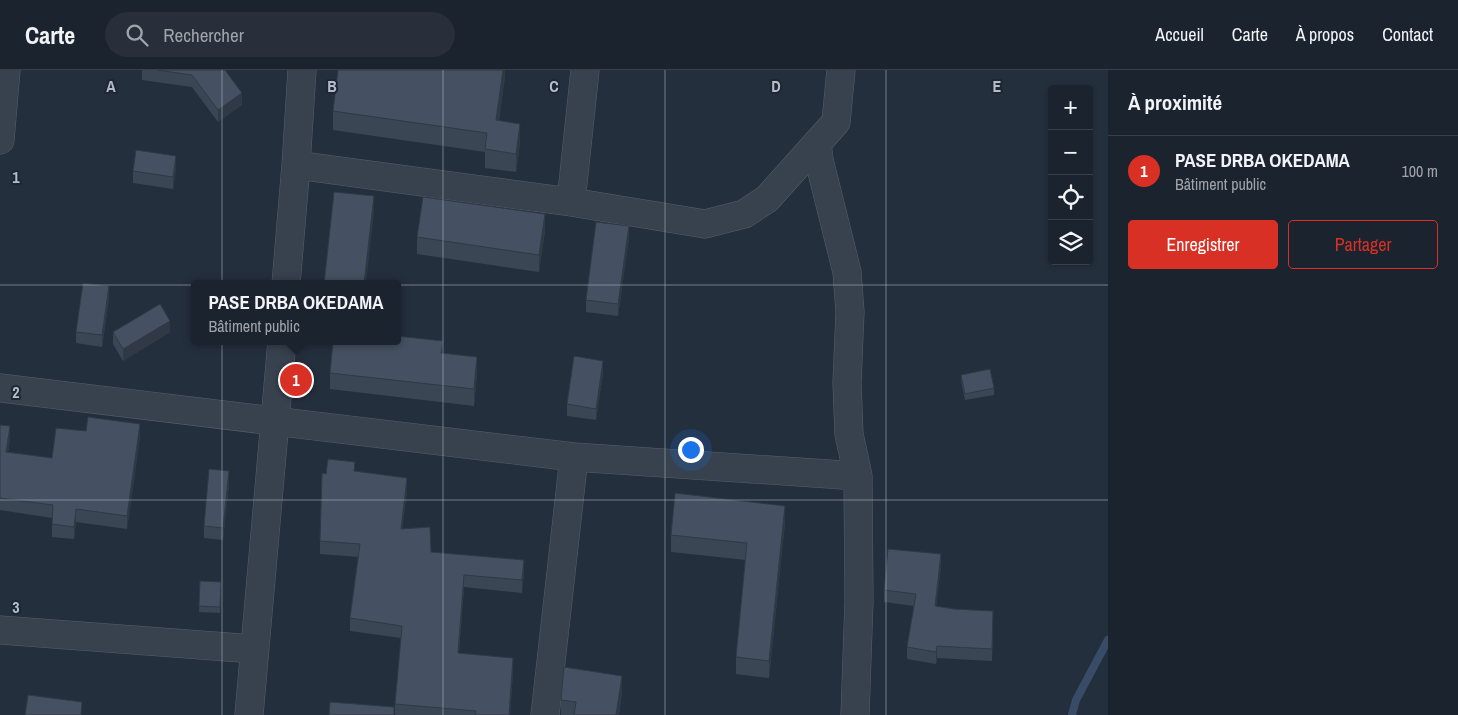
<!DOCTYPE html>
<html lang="fr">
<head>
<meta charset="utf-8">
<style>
  :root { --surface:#1b232e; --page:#282f3a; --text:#f1f3f6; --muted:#a0a4aa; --line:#39404a; --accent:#d93025 }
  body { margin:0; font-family:"Archivo Narrow",sans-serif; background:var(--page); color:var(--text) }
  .controls { position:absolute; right:15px; top:15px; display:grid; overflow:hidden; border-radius:5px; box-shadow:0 1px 4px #0004 }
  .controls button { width:45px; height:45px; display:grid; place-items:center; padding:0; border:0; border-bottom:1px solid var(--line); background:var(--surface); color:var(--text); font:25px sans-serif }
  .you { position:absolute; left:690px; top:379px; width:18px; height:18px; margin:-12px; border:4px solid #fff; border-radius:50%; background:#1a73e8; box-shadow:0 0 0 8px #1a73e833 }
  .badge { display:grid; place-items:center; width:32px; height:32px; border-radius:50%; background:var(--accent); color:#fff; font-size:16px; font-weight:700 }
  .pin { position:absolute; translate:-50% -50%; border:2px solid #fff; box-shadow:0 1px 5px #0006 }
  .popup { position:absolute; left:191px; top:210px; width:210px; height:65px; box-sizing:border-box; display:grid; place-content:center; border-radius:5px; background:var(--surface); filter:drop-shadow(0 1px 4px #0005); font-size:16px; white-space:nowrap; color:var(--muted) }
  .popup b { font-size:19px; color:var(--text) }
  .popup::after { content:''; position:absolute; left:50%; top:100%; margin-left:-10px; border:10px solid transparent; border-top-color:var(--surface) }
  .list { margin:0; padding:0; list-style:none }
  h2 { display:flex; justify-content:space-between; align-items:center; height:65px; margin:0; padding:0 20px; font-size:21px }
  h2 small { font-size:16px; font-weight:400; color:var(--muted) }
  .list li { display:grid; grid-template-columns:32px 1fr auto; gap:15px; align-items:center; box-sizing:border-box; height:70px; padding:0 20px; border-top:1px solid var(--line) }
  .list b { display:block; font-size:19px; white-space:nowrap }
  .list p { margin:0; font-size:16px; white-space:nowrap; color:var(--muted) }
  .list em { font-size:16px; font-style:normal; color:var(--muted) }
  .actions { display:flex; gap:10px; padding:15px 20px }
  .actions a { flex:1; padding:11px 0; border:1px solid var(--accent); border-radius:5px; text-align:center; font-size:18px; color:var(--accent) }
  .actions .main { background:var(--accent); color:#fff }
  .icon { flex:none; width:28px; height:28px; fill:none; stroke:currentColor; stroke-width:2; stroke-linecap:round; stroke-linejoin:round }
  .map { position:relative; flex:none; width:1108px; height:645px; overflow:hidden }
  header { display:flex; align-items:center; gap:30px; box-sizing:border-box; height:70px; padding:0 25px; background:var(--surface); border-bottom:1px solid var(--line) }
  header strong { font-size:24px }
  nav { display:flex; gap:28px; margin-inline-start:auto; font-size:18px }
  .search { width:350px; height:45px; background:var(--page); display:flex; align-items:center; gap:12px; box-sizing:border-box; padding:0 18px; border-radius:28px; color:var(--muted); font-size:19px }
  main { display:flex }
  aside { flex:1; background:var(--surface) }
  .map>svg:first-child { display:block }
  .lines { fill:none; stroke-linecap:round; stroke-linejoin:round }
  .stream { stroke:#394c67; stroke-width:8 }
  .minor-casing { stroke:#565f6c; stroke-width:29 }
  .minor { stroke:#38414e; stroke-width:28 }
  .wall { fill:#3b4654 }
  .shaded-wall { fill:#303945 }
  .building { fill:#455162; stroke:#303945 }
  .grid { fill:none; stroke:#b4bcc9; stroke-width:1; stroke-opacity:0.55 }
  .grid-label { font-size:16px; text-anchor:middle; font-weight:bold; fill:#b4bcc9; stroke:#1d2633; stroke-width:4; stroke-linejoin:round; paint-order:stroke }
</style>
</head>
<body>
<header>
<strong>Carte</strong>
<div class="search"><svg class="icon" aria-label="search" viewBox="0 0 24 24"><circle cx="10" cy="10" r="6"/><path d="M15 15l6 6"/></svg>Rechercher</div>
<nav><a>Accueil</a><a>Carte</a><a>À propos</a><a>Contact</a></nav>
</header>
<main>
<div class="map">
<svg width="1108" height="645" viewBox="0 0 1108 645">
  <rect width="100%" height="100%" fill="#242f3e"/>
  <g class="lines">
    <path class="stream" d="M 1072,645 L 1076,630 L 1108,570"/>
    <defs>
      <path id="minor" d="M 0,70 L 6,0
        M 817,73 L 819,90 L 847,202 L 850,242 L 847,313 L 849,364 L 858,406 L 859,531 L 855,645
        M 296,95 L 571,132 L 705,154 L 744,144 L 767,129 L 836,52 L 841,0
        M 571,132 L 585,0
        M 286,214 L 296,95 L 302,0
        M 0,318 L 574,387 L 858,406
        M 0,560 L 254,579
        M 249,645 L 282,271
        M 545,645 L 574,387"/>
    </defs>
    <use href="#minor" class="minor-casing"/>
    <use href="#minor" class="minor"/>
  </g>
  <path class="wall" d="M 142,0 L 225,0 L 242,35 L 218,52 L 192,17 L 142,10 Z
    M 505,0 L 505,6 L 499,51 L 520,72 L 516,102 L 485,98 L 485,82 L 333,60 L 333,41 Z
    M 176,98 L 173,119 L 133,113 L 133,101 Z
    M 545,161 L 539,202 L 417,184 L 417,167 Z
    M 629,168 L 618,246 L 586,242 L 586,230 Z
    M 109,228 L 102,277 L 76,273 L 76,262 Z
    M 113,262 L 170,262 L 123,291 L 113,274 Z
    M 443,283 L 477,304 L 474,336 L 330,319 L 330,303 Z
    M 603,303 L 596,350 L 567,346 L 567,334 Z
    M 961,305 L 994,318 L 994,325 L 965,330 L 961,311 Z
    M 0,355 L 10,369 L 8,382 L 52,388 L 140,367 L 127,459 L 76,452 L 74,469 L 52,467 L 52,448 L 0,440 Z
    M 355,401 L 407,421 L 402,459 L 431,482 L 524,503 L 522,523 L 464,517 L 459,583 L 513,601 L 510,645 L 395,645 L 395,634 L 401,568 L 350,561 L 350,548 L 359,487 L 320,484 L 320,471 L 326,404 Z
    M 229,413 L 223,470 L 204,468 L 204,456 Z
    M 785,452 L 769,608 L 736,604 L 736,587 L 746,490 L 671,482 L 671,465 Z
    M 941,496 L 936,536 L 993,553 L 992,591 L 937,588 L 936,594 L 907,589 L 907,577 L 914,536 L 884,532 L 884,520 Z
    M 200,511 L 221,512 L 220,543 L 199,542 Z
    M 622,623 L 619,645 L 561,645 L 561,630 Z"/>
  <path class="shaded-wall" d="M 503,0 L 505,0 L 505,6 L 496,69 L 496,50 Z
    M 242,23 L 242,35 L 218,52 L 218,40 Z
    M 520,54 L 520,72 L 516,102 L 516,84 Z
    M 176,86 L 176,98 L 173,119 L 173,107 Z
    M 374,126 L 374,143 L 366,214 L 364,214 Z
    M 545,144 L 545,161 L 539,202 L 539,185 Z
    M 629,156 L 629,168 L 618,246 L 618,234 Z
    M 109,216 L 109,228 L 102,277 L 102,265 Z
    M 170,251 L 170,262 L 123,291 L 123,279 Z
    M 477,287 L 477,304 L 474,336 L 474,319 Z
    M 603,291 L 603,303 L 596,350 L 596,339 Z
    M 140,354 L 140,367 L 127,459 L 127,446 Z
    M 10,356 L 10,369 L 6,394 L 6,382 Z
    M 229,401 L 229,413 L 223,470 L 223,458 Z
    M 407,408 L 407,421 L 401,472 L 401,459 Z
    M 785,436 L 785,452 L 769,608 L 769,591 Z
    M 76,439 L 76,452 L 74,469 L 74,457 Z
    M 941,484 L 941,496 L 935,548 L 935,536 Z
    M 524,490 L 524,503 L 522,523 L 522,510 Z
    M 464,505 L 464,517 L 458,596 L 458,583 Z
    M 937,576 L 937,588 L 936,594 L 936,582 Z
    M 513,588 L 513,601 L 510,645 L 509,645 Z
    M 622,606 L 622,623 L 619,645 L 616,645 Z"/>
  <path class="building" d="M 157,0 L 225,0 L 242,23 L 218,40 L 192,5 Z
    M 338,0 L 503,0 L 496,50 L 520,54 L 516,84 L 485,79 L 487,63 L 333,41 Z
    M 136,80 L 176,86 L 173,107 L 133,101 Z
    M 334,122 L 374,126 L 364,214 L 324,214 Z
    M 423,127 L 545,144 L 539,185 L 417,167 Z
    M 596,152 L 629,156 L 618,234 L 586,230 Z
    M 83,213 L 109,216 L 102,265 L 76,262 Z
    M 160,234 L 170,251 L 123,279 L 113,262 Z
    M 397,266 L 443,271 L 441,283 L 477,287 L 474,319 L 330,303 L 333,271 L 397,271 Z
    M 574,286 L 603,291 L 596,339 L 567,334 Z
    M 990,299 L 994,318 L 965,324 L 961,305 Z
    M 88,347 L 140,354 L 127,446 L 76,439 L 74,457 L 52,454 L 53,435 L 0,428 L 0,355 L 10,356 L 6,382 L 52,388 L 56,358 L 86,361 Z
    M 328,389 L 355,392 L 354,401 L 407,408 L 401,459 L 430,457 L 431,482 L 524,490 L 522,510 L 464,505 L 458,583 L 513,588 L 509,645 L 475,645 L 476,641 L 395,634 L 402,556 L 350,548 L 360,474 L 320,471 L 322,403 L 326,404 Z
    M 209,399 L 229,401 L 223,458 L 204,456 Z
    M 675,423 L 785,436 L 769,591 L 736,587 L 747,473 L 671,465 Z
    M 888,479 L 941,484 L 935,536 L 954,539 L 993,541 L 992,579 L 937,576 L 936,582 L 907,577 L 916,524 L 884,520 Z
    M 200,511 L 221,512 L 220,537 L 199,536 Z
    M 564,597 L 622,606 L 616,645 L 574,645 L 576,632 L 561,630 Z
    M 28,625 L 82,632 L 81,645 L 25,645 Z
    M 330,632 L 394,637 L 394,645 L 329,645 Z"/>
  <path class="grid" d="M 222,0 L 222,645M 443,0 L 443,645M 665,0 L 665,645M 886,0 L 886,645M 0,215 L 1108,215M 0,430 L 1108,430"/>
  <g class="grid-label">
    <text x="111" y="22">A</text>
    <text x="332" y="22">B</text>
    <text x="554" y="22">C</text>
    <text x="776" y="22">D</text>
    <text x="997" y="22">E</text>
    <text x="16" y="113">1</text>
    <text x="16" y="328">2</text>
    <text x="16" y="543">3</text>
  </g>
</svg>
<div class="controls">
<button>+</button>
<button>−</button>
<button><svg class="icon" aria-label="locate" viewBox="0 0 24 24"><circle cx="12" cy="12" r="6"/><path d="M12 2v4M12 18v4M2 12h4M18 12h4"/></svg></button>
<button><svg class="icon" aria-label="layers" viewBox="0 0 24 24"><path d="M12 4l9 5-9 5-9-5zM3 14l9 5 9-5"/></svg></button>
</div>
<div class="you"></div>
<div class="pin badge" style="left:296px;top:310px">1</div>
<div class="popup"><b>PASE DRBA OKEDAMA</b>Bâtiment public</div>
</div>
<aside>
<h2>À proximité<small></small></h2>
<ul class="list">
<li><span class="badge">1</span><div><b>PASE DRBA OKEDAMA</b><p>Bâtiment public</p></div><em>100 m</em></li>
</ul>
<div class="actions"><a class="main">Enregistrer</a><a>Partager</a></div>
</aside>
</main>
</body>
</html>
